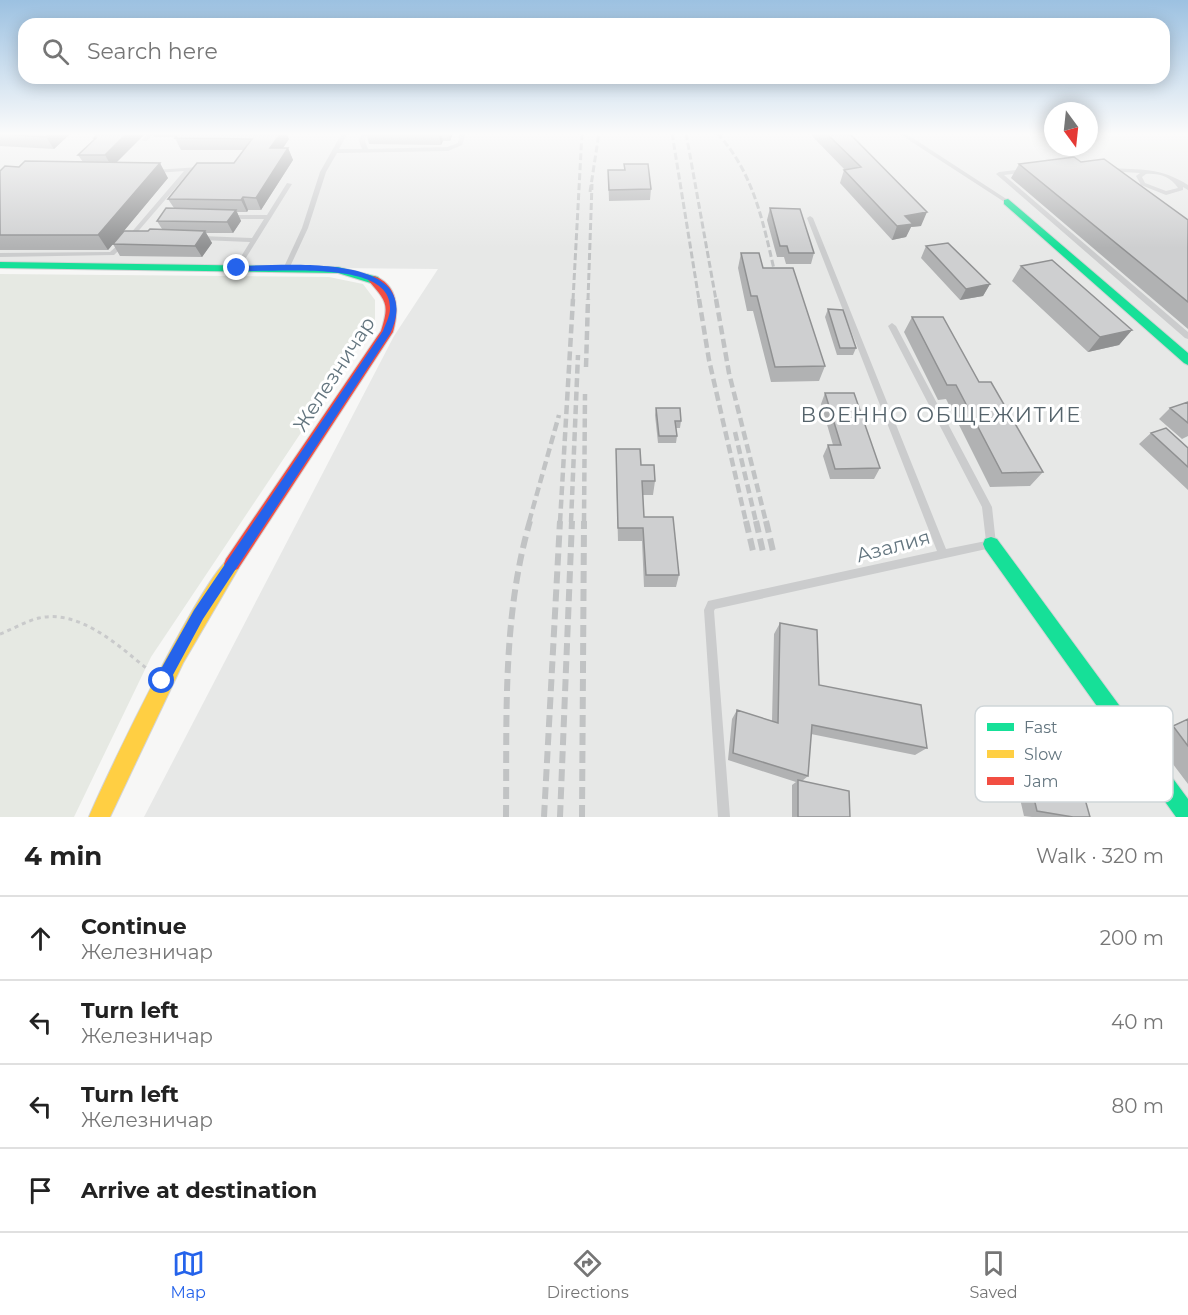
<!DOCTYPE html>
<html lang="en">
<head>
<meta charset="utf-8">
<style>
  :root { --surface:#fff; --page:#f2f2f2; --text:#222; --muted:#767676; --line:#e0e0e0; --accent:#2563eb }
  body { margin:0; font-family:Montserrat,sans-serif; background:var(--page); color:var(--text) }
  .compass { position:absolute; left:1044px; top:102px; width:54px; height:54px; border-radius:50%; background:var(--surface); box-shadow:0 3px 15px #0003; rotate:165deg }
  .stop { position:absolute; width:18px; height:18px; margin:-14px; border:4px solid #2563eb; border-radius:50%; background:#fff }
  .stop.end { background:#2563eb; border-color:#fff; box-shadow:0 2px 6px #0008 }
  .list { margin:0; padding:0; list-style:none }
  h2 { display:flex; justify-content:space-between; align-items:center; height:78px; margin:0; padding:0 24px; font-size:26px }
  h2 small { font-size:20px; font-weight:400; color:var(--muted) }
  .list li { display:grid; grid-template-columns:39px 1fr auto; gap:18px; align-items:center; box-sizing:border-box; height:84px; padding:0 24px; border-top:2px solid var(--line) }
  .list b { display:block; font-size:22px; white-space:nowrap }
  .list p { margin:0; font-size:20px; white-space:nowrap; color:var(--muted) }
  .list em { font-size:20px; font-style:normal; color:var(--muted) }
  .icon { flex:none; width:33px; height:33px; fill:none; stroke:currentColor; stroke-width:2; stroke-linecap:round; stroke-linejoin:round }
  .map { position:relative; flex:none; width:1188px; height:817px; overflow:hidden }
  .search { position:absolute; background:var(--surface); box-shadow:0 3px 15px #0003; left:18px; right:18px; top:18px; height:66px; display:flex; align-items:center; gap:15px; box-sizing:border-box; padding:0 21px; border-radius:18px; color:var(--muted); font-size:22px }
  .sheet { height:414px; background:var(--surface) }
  nav { display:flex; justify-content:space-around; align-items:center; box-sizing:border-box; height:84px; border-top:2px solid var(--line); background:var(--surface); font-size:16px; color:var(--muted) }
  nav a { display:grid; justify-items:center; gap:3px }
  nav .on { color:var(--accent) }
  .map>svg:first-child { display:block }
  .built { fill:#e7e8e7 }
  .green { fill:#e6e9e3 }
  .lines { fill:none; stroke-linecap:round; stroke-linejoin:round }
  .fast-casing { stroke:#d3d4d5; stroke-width:2 }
  .slow-casing { stroke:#d3d4d5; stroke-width:2 }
  .jam-casing { stroke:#d3d4d5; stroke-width:2 }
  .path { stroke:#c9cacb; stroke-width:3; stroke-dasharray:4 4; stroke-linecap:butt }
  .lane { fill:#cbcccd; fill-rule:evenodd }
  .fast { fill:#16e098; fill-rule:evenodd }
  .slow { fill:#ffcf43; fill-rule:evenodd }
  .jam { fill:#f24e42; fill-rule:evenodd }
  .rail-far2 { stroke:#c1c3c4; stroke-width:3; stroke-dasharray:7 3; stroke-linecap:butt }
  .rail-far1 { stroke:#c1c3c4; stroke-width:4.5; stroke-dasharray:9 4.5; stroke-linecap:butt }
  .rail { stroke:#c1c3c4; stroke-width:6; stroke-dasharray:12 6; stroke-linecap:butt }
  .wall { fill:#b1b2b3 }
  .shaded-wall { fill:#909192 }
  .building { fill:#cecfd0; stroke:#909192; stroke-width:1.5 }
  .route { fill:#2563eb }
  .labels { text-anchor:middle; stroke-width:6; stroke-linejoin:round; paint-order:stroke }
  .street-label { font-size:20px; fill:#63757f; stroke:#fff }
  .neighbourhood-label { font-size:21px; letter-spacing:1.5px; fill:#55636b; stroke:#fff }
  .key { fill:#fff; stroke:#d0d6d9; stroke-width:1.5 }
  .key-label { font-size:16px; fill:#63757f }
</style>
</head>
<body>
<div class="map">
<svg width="1188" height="817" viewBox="0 0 1188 817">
  <rect width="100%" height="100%" fill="#f7f7f6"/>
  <path class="built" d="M 0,133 L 1053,133 L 1053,147 L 1089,147 L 1089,133 L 1188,133 L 1188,817 L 144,817 L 394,336 L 438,269 L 0,265 Z"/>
  <path class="green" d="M 986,133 L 1053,133 L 1053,147 L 1089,147 L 1089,133 L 1118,133 L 1130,144 L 1188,140 L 1188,152 L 1040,147 Z
    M 0,274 L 329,277 L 363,284 L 375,300 L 375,322 L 151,657 L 74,817 L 0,817 Z"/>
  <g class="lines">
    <defs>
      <path id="fast" d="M 1008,199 L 1188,353 L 1188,365 L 1184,363 L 1004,204 L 1004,200 Z
        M 0,262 L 338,267 L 378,277 L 380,280 L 374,284 L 338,273 L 0,268 Z
        M 991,537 L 997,539 L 1188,799 L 1188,817 L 1176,817 L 985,549 L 983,544 L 985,539 Z"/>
      <path id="slow" d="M 232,557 L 238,559 L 240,564 L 238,569 L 183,663 L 110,817 L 89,817 C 104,780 207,566 232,557 Z"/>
      <path id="jam" d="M 374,276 C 399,285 399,311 393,332 L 238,569 L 232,571 L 226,569 L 224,564 L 226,559 L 381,331 C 390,303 386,301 368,280 Z"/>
    </defs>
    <use href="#fast" class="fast-casing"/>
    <use href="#slow" class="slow-casing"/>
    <use href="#jam" class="jam-casing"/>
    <path class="path" d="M 0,634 C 13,629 26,621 39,618 C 79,609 118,645 146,668"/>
    <path class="lane" d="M 148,133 L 154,133 L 147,141 L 143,141 L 142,140 Z
      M 342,133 L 348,133 L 339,149 L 362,149 L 359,141 L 362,133 L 368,133 L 365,141 L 368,149 L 447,147 L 458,143 L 460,133 L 466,133 L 462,145 L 448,151 L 337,153 L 326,172 L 308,228 L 289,269 L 288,271 L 284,271 L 283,269 L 302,228 L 320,172 Z
      M 898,133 L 905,133 L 1011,202 L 1008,204 L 1006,203 Z
      M 200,167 L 202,168 L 202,170 L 190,171 L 134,236 L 114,255 L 0,257 L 0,253 L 110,252 L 130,234 L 184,171 L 156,173 L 153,171 L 154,170 Z
      M 1109,168 C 1141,170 1160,167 1188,185 L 1188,190 L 1183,187 L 1183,190 L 1166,195 L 1141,185 L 1136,176 L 1140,173 L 1107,171 L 1107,169 ZM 1146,174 C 1159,173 1171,177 1178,188 L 1166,191 L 1145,183 L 1142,177 Z
      M 1025,169 L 1028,171 L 1027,172 L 1004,175 L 1188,332 L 1188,339 L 1185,338 L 996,174 L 999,172 Z
      M 287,183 L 292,184 L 239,269 L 237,270 L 234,268 L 250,242 L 201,240 L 198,238 L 201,236 L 252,238 L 264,219 L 229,219 L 226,217 L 229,215 L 267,215 Z
      M 810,216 L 813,218 L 946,549 L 986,541 L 982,507 L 888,326 L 892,323 L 896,326 L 992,507 L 996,544 L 994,547 L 991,548 L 715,609 L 714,611 L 730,817 L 718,817 L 704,610 L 708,601 L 937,551 L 807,218 Z"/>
    <use href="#fast" class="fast"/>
    <use href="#slow" class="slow"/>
    <use href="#jam" class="jam"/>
    <path class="rail-far2" d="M 672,133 L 699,300
      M 686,133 L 716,300
      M 717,133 C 756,175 764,228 777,282
      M 590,192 L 599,133
      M 573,300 L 582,133
      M 588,300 L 592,184"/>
    <path class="rail-far1" d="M 699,299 L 709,360 L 746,522
      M 716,299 L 729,373 L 766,522
      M 586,367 L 588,299
      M 735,432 L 756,522
      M 529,522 L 559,415
      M 560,522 L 573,299
      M 571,522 L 578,355
      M 584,522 L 585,394"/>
    <path class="rail" d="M 746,521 L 753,551
      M 756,521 L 763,552
      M 766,521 L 773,551
      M 506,817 C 507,718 502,617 530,521
      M 544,817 L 560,521
      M 560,817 L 572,521
      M 582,817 L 584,521"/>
  </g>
  <path class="wall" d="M 0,133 L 71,133 L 54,149 L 0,146 Z
    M 99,133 L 116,162 L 168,178 L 108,250 L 0,250 L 0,171 L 19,167 L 83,162 L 78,155 L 95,139 L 94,138 Z
    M 152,133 L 286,133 L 289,139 L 283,148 L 288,148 L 293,160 L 261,210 L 248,210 L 247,212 L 237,212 L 241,221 L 233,233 L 206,233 L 212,243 L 202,257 L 120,256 L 113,244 L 148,231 L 162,229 L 157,221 L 174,208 L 168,199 L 234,163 L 244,150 L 181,150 L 175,138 L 176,137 L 154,137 Z
    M 366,133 L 453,133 L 450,141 L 443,141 L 441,145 L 369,144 Z
    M 813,133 L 849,133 L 921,226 L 911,227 L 906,237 L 892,240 L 840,183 L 844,170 L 845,170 L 812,136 Z
    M 1081,162 L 1188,220 L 1188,329 L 1011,178 L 1019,164 Z
    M 624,164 L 651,189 L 650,200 L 609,201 L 608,170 L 624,170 Z
    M 770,208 L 814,253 L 811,264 L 786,264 L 784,257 L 777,257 L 767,220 Z
    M 926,246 L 990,284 L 983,296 L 960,300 L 921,258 Z
    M 741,253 L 763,268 L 825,366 L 819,381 L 771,382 L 753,311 L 747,311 L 738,268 Z
    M 1021,266 L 1132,330 L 1119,345 L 1088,352 L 1012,281 Z
    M 828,309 L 856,348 L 853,355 L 837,355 L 825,317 Z
    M 912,317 L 979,382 L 1043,472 L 1030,486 L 990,487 L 946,399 L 938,400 L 904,332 Z
    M 825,393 L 880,468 L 874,479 L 830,479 L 823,456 L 828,445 L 833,445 L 821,404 Z
    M 1188,402 L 1188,436 L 1182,439 L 1159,419 L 1170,408 Z
    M 656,408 L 681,421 L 680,428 L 676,428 L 677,436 L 676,443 L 658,443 L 655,415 Z
    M 1151,433 L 1188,448 L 1188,490 L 1139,444 Z
    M 616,449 L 641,465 L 655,481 L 653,495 L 643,495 L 644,517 L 679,575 L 676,587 L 644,587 L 642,541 L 618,541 L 616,463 Z
    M 780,623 L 819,685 L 927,748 L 915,755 L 811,734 L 808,776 L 802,781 L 850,817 L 792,817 L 792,785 L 796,782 L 728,760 L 732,719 L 737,710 L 772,721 L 774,634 Z
    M 1188,719 L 1188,784 L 1151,735 Z
    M 1016,723 L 1090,817 L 1032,817 L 1024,816 L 1004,730 Z"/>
  <path class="shaded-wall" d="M 50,133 L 71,133 L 54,149 L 46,137 Z
    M 127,133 L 146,133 L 112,167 L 105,155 Z
    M 281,133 L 286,133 L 289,139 L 275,160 L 270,148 Z
    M 439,133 L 441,133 L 443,141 L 441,145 Z
    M 449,133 L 453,133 L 450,141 Z
    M 288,148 L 293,160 L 261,210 L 256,198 Z
    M 160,163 L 168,178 L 108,250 L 98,235 Z
    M 243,197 L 248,210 L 247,212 L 241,200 Z
    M 236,210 L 241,221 L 233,233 L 227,222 Z
    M 927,212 L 921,226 L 911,227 L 906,237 L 892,240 L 897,226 L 905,216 Z
    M 205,231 L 212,243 L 202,257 L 195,246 Z
    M 990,284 L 983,296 L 960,300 L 966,289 Z
    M 1132,330 L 1119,345 L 1088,352 L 1100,337 Z"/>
  <path class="building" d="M 0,133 L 50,133 L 46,137 L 0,134 Z
    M 99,133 L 127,133 L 105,155 L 78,155 L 96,138 L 94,138 Z
    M 179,133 L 281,133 L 270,148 L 288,148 L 256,198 L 243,197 L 241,200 L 168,199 L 197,163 L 234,163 L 252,139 L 175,138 Z
    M 826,133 L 849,133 L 927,212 L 905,216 L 913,224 L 897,226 L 844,170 L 861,167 Z
    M 1074,157 L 1081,162 L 1104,159 L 1188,220 L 1188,302 L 1019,164 Z
    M 25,161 L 160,163 L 98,235 L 0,235 L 0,171 L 5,166 L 19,167 Z
    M 624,164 L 648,164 L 651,189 L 609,190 L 608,170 L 625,170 Z
    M 166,208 L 236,210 L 227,222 L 157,221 Z
    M 770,208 L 800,209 L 814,253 L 789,253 L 787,246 L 780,246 Z
    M 150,229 L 205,231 L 195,246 L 113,244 L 124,231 L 148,231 Z
    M 948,243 L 990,284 L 966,289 L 926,246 Z
    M 741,253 L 759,253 L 763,268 L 793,268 L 825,366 L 775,367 L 757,296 L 751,296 Z
    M 1052,260 L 1132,330 L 1100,337 L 1021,266 Z
    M 828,309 L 843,310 L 856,348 L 840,348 Z
    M 912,317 L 943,317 L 979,382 L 991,382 L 1043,472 L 1002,473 L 956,385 L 947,385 Z
    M 825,393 L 854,393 L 880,468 L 835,469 L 828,445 L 841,445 Z
    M 1188,402 L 1188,423 L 1170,408 Z
    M 656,408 L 680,408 L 681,421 L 675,421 L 677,436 L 659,436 Z
    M 1166,428 L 1188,448 L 1188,467 L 1151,433 Z
    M 616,449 L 640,449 L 641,465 L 654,465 L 655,481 L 642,481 L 644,517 L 673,517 L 679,575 L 646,575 L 643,528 L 618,528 Z
    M 780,623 L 817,630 L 819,685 L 921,705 L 927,748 L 812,725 L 808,776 L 733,753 L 737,710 L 778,723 Z
    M 1188,719 L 1188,746 L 1173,726 Z
    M 1016,723 L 1066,731 L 1090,817 L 1073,817 L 1037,811 Z
    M 798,780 L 849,791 L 850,817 L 798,817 Z"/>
  <linearGradient id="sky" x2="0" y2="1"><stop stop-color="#9cc1e1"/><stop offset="0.54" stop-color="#fbfbfb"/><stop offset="1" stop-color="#fbfbfb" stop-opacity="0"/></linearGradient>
  <rect width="1188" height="248" fill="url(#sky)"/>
  <path class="route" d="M 237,266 C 282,266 429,250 390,334 L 203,619 L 167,686 L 162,687 L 157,686 L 157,676 L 194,610 L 383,331 C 385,325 390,316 390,309 C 393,256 265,275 234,270 Z"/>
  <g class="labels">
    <g class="street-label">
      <text transform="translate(334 374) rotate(-57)" y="7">Железничар</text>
      <text transform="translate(893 546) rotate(-15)" y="7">Азалия</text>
    </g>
    <g class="neighbourhood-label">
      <text x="941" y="422">ВОЕННО ОБЩЕЖИТИЕ</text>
    </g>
  </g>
  <rect x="975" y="706" width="198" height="96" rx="9" class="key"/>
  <rect x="987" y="723" width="27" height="8" fill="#16e098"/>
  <rect x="987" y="750" width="27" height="8" fill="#ffcf43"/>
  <rect x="987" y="777" width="27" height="8" fill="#f24e42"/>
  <g class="key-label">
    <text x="1024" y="733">Fast</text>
    <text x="1024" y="760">Slow</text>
    <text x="1024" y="787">Jam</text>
  </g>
</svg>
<svg class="compass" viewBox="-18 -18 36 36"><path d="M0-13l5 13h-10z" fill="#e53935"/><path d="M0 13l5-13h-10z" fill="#767676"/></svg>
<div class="stop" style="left:162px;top:681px"></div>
<div class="stop end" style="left:237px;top:268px"></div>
<div class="search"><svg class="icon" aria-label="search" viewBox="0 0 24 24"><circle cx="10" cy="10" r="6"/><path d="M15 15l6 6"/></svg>Search here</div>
</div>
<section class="sheet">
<h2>4 min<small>Walk · 320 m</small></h2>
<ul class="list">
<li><svg class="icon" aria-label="ahead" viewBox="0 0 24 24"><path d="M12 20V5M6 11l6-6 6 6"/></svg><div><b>Continue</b><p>Железничар</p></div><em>200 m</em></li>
<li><svg class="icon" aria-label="left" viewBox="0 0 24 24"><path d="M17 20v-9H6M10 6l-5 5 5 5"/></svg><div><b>Turn left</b><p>Железничар</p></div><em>40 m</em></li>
<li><svg class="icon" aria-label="left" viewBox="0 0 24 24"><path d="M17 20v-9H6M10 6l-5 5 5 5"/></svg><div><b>Turn left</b><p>Железничар</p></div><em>80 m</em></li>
<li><svg class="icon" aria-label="arrive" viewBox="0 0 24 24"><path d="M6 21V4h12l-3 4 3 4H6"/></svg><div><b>Arrive at destination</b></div></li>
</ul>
</section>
<nav>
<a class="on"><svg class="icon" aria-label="map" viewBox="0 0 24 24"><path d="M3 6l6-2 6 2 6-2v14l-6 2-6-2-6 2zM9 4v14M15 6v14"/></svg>Map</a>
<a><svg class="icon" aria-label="directions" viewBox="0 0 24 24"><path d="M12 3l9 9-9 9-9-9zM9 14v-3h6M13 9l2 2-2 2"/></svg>Directions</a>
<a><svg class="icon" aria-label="saved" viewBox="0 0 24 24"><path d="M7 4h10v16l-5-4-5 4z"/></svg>Saved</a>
</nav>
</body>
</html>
